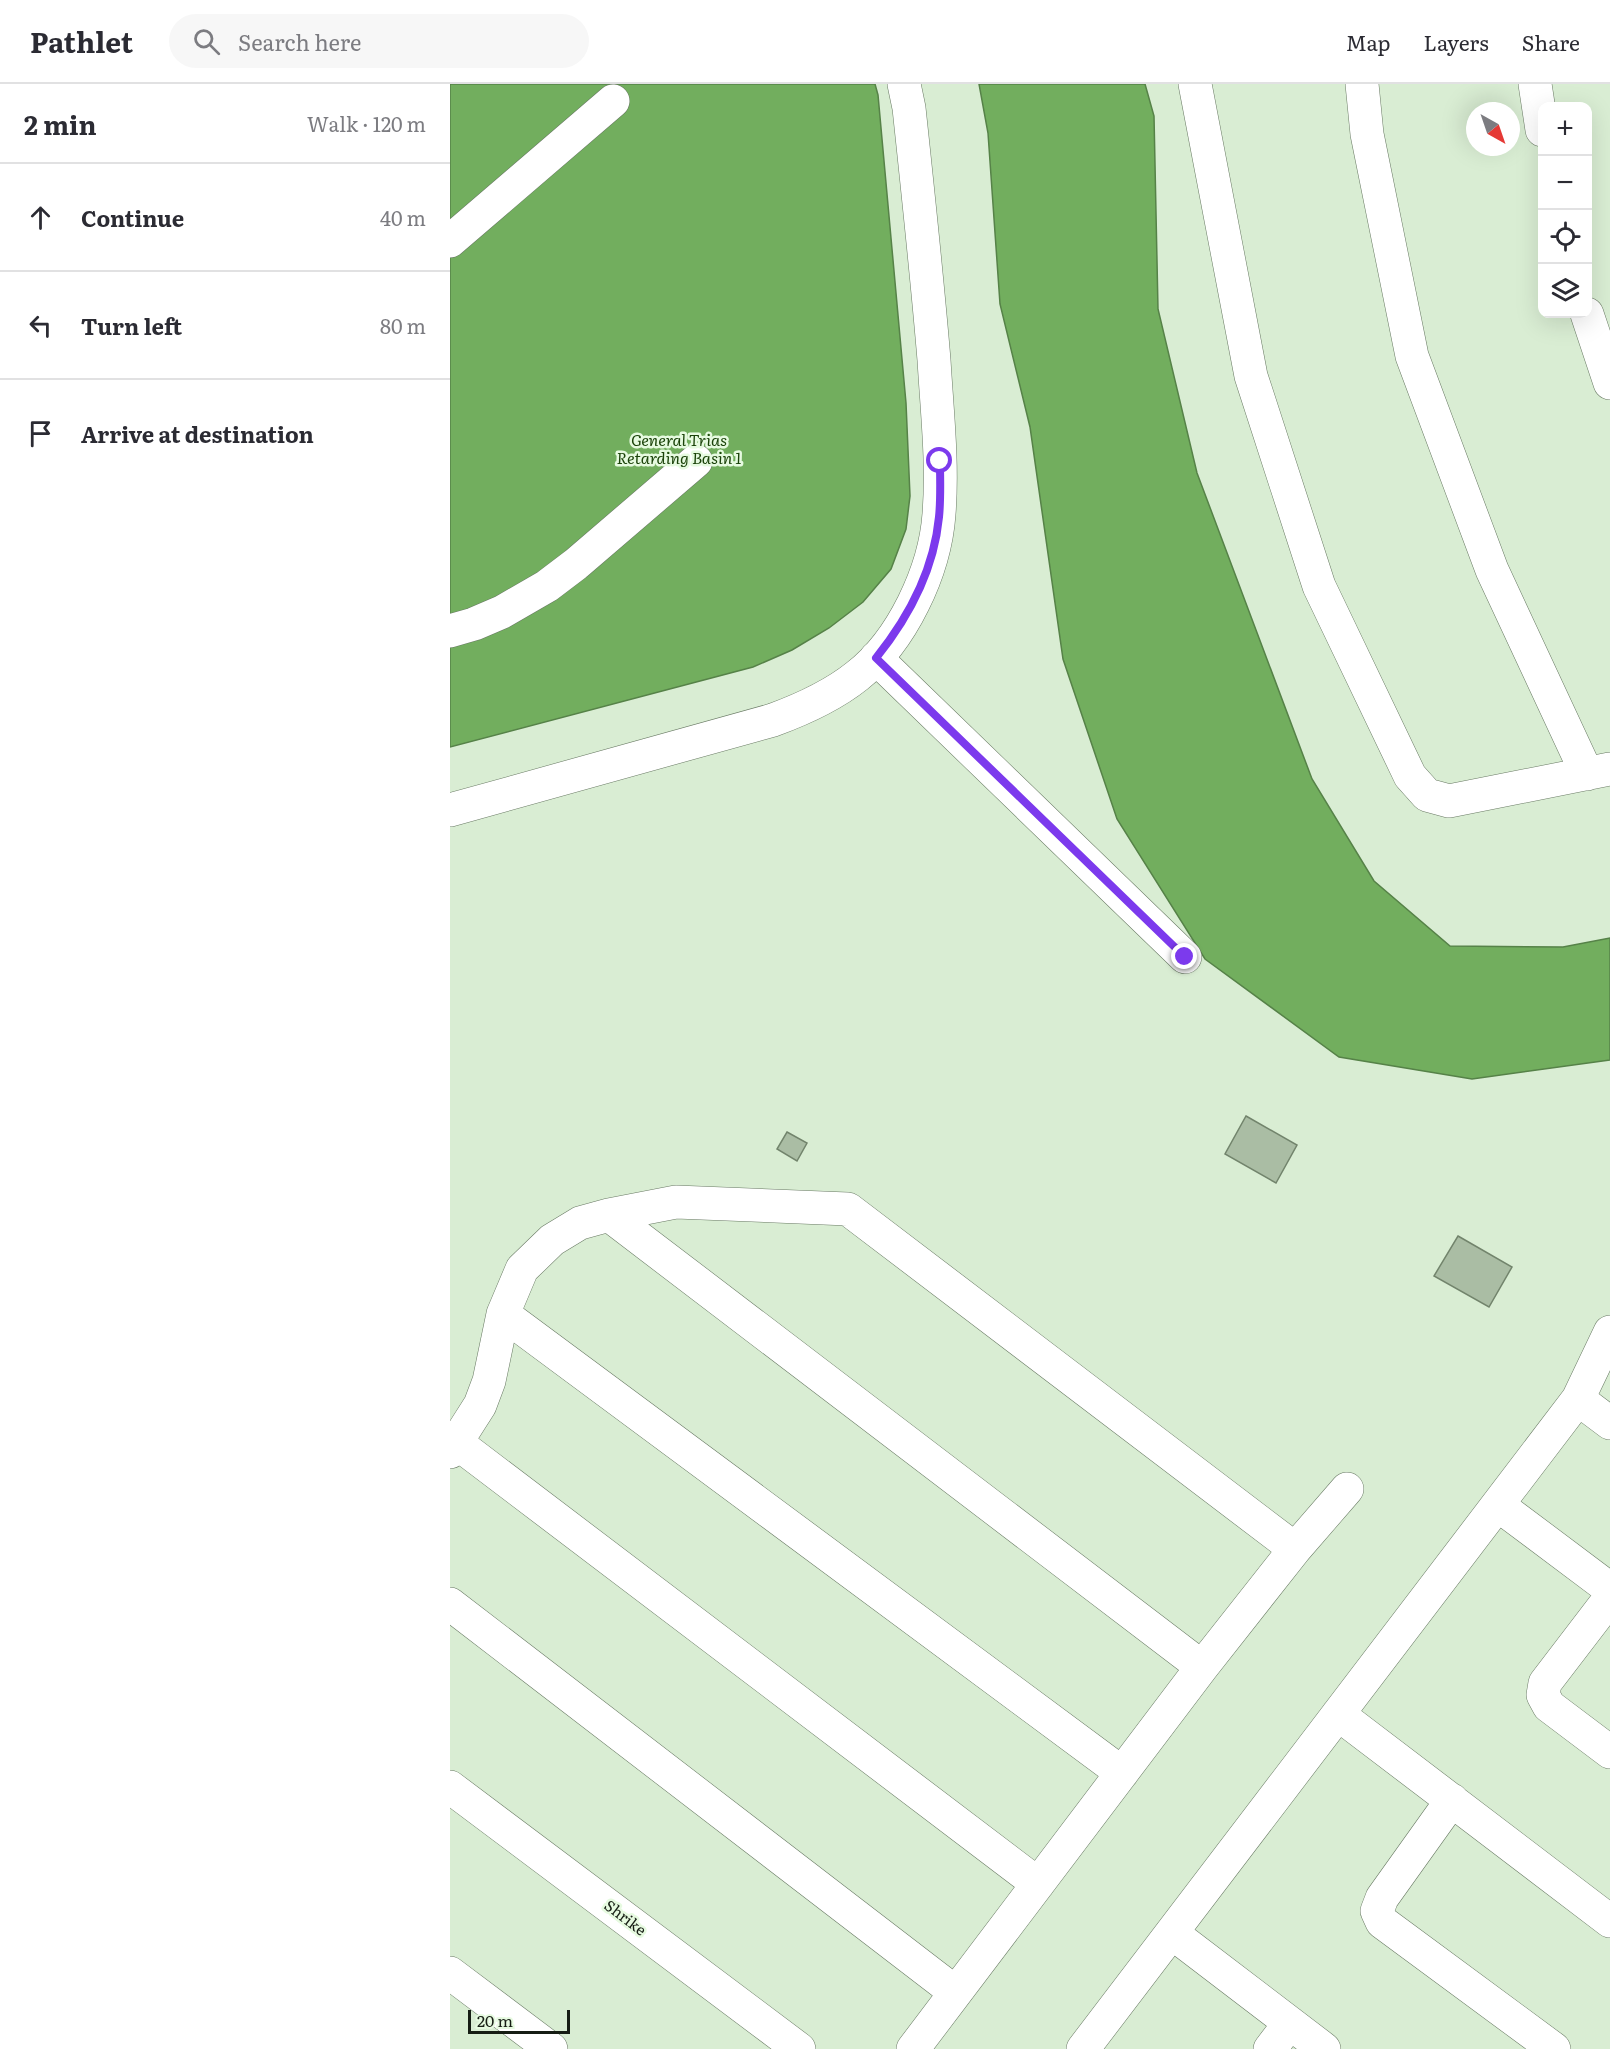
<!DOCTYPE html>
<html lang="en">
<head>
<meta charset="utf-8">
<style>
  :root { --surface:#fff; --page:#f7f7f7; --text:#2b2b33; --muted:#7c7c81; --line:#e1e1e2 }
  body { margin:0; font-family:Literata,serif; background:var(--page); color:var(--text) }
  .controls { position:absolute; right:18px; top:18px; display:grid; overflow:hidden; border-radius:12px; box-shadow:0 6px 24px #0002 }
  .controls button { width:54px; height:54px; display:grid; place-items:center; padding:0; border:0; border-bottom:2px solid var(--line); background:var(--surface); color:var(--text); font:30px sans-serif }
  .compass { position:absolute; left:1016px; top:18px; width:54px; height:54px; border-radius:50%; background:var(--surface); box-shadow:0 6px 24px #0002; rotate:140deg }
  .scale { position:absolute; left:18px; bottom:15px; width:102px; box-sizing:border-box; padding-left:6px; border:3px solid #161d14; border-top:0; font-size:16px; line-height:21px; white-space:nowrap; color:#161d14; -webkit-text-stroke:4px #e6fae0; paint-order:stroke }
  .stop { position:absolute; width:18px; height:18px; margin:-14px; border:4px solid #7c3aed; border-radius:50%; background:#fff }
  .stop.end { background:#7c3aed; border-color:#fff; box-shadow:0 2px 6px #0008 }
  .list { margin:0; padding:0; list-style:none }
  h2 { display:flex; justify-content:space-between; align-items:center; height:78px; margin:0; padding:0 24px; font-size:26px }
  h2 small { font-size:20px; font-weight:400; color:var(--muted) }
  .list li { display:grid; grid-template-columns:39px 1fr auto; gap:18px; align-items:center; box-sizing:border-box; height:108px; padding:0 24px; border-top:2px solid var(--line) }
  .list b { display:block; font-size:22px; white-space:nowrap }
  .list em { font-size:20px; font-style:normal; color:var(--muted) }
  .icon { flex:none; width:33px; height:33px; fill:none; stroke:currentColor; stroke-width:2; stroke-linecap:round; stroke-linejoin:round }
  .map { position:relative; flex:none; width:1160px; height:1965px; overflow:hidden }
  header { display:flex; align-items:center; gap:36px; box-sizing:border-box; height:84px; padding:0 30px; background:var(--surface); border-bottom:2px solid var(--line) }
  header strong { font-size:28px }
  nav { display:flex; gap:33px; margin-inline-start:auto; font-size:21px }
  .search { width:420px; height:54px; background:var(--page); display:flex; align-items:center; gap:15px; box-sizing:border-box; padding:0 21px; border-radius:33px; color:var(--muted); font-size:22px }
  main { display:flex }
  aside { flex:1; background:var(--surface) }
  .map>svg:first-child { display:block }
  .water { fill:#72ae5e; stroke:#568248; stroke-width:1.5 }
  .building { fill:#aabda4; stroke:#72846c; stroke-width:1.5 }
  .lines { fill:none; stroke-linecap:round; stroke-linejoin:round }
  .minor-casing { stroke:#697a64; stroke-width:34 }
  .minor { stroke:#fff; stroke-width:33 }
  .route { stroke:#7c3aed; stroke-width:8 }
  .labels { text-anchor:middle; stroke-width:5; stroke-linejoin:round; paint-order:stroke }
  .street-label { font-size:15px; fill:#161d14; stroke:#e6fae0 }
  .water-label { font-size:16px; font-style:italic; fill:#1a4209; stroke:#e6fae0 }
</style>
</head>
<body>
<header>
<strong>Pathlet</strong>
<div class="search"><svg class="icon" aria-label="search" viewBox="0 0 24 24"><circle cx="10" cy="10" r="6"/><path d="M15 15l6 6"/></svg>Search here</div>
<nav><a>Map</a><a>Layers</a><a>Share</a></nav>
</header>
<main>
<aside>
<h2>2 min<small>Walk · 120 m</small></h2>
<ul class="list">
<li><svg class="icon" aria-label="ahead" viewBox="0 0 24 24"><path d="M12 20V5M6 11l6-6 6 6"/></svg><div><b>Continue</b></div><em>40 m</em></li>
<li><svg class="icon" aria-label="left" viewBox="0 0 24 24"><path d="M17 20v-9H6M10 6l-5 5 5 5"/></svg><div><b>Turn left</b></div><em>80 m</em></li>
<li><svg class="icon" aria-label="arrive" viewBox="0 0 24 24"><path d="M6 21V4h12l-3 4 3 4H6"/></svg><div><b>Arrive at destination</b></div></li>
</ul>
</aside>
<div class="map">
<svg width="1160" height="1965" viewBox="0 0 1160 1965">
  <rect width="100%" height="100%" fill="#d9edd3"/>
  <path class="water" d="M 0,0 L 425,0 L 428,11 L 456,319 L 460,412 L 456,445 L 441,485 L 413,518 L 379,544 L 342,566 L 303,583 L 0,663 Z
    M 529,0 L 695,0 L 704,32 L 708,225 L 747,389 L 862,695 L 924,797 L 1000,862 L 1113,863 L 1160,854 L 1160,976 L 1022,995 L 889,973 L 755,875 L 667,735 L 613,575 L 580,343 L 550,220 L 538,49 Z"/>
  <path class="building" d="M 796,1032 L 847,1061 L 826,1099 L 775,1070 Z
    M 337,1048 L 357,1059 L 347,1077 L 327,1065 Z
    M 1008,1152 L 1062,1183 L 1039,1223 L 984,1192 Z"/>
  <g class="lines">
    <defs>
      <path id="minor" d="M 745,0 L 801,292 L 869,502 L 960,692 L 977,711 L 999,717 L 1160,685
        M 912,0 L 917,50 L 962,272 L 1042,486 L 1137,690
        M 1085,0 L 1092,46
        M 0,157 L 163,17
        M 1137,230 L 1160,299
        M 0,547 L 24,540 L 52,528 L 97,502 L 126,480 L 246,377
        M 426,574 L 735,873
        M 0,726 L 323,636 C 353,625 382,612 407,592 C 452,557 485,487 489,430 C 493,379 487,327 484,276 C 477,192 468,108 459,24 L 454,0
        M 159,1131 L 752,1583
        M 53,1230 L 672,1689
        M 1128,1315 L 1160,1339
        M 7,1359 L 588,1800
        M 0,1368 L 30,1321 L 39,1297 L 53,1230 L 72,1185 L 102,1156 L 130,1139 L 159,1131 L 226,1118 L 398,1125 L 845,1465
        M 1048,1421 L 1160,1505
        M 1160,1514 L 1095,1599 L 1093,1611 L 1099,1622 L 1160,1668
        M 0,1520 L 505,1908
        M 888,1630 L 1160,1837
        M 0,1703 L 349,1965
        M 1002,1716 L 932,1814 L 927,1827 L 932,1838 L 1104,1965
        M 722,1849 L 874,1965
        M 0,1889 L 101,1965
        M 463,1965 L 752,1583 L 845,1465 L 897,1405
        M 633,1965 L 1128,1315 L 1160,1248
        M 820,1965 L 840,1939"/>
    </defs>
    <use href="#minor" class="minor-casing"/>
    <use href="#minor" class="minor"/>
  </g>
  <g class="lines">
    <path class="route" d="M 490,377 C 490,395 491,414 489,433 C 484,485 459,533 426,574 L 735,873"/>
  </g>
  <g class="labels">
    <g class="street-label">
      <text transform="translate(175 1834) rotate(37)" y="5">Shrike</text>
    </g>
    <g class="water-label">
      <text x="229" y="362">General Trias<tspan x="229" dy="18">Retarding Basin 1</tspan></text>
    </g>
  </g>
</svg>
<div class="controls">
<button>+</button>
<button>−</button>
<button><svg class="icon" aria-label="locate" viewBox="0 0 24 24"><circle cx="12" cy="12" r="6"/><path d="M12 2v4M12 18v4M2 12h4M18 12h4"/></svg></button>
<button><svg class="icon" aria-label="layers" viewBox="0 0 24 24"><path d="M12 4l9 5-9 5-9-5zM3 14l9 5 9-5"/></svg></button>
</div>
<svg class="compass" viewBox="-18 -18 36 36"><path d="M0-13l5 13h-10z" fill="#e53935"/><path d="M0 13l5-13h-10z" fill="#7c7c81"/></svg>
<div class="scale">20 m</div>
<div class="stop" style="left:490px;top:377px"></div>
<div class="stop end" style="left:735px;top:873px"></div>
</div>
</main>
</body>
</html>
